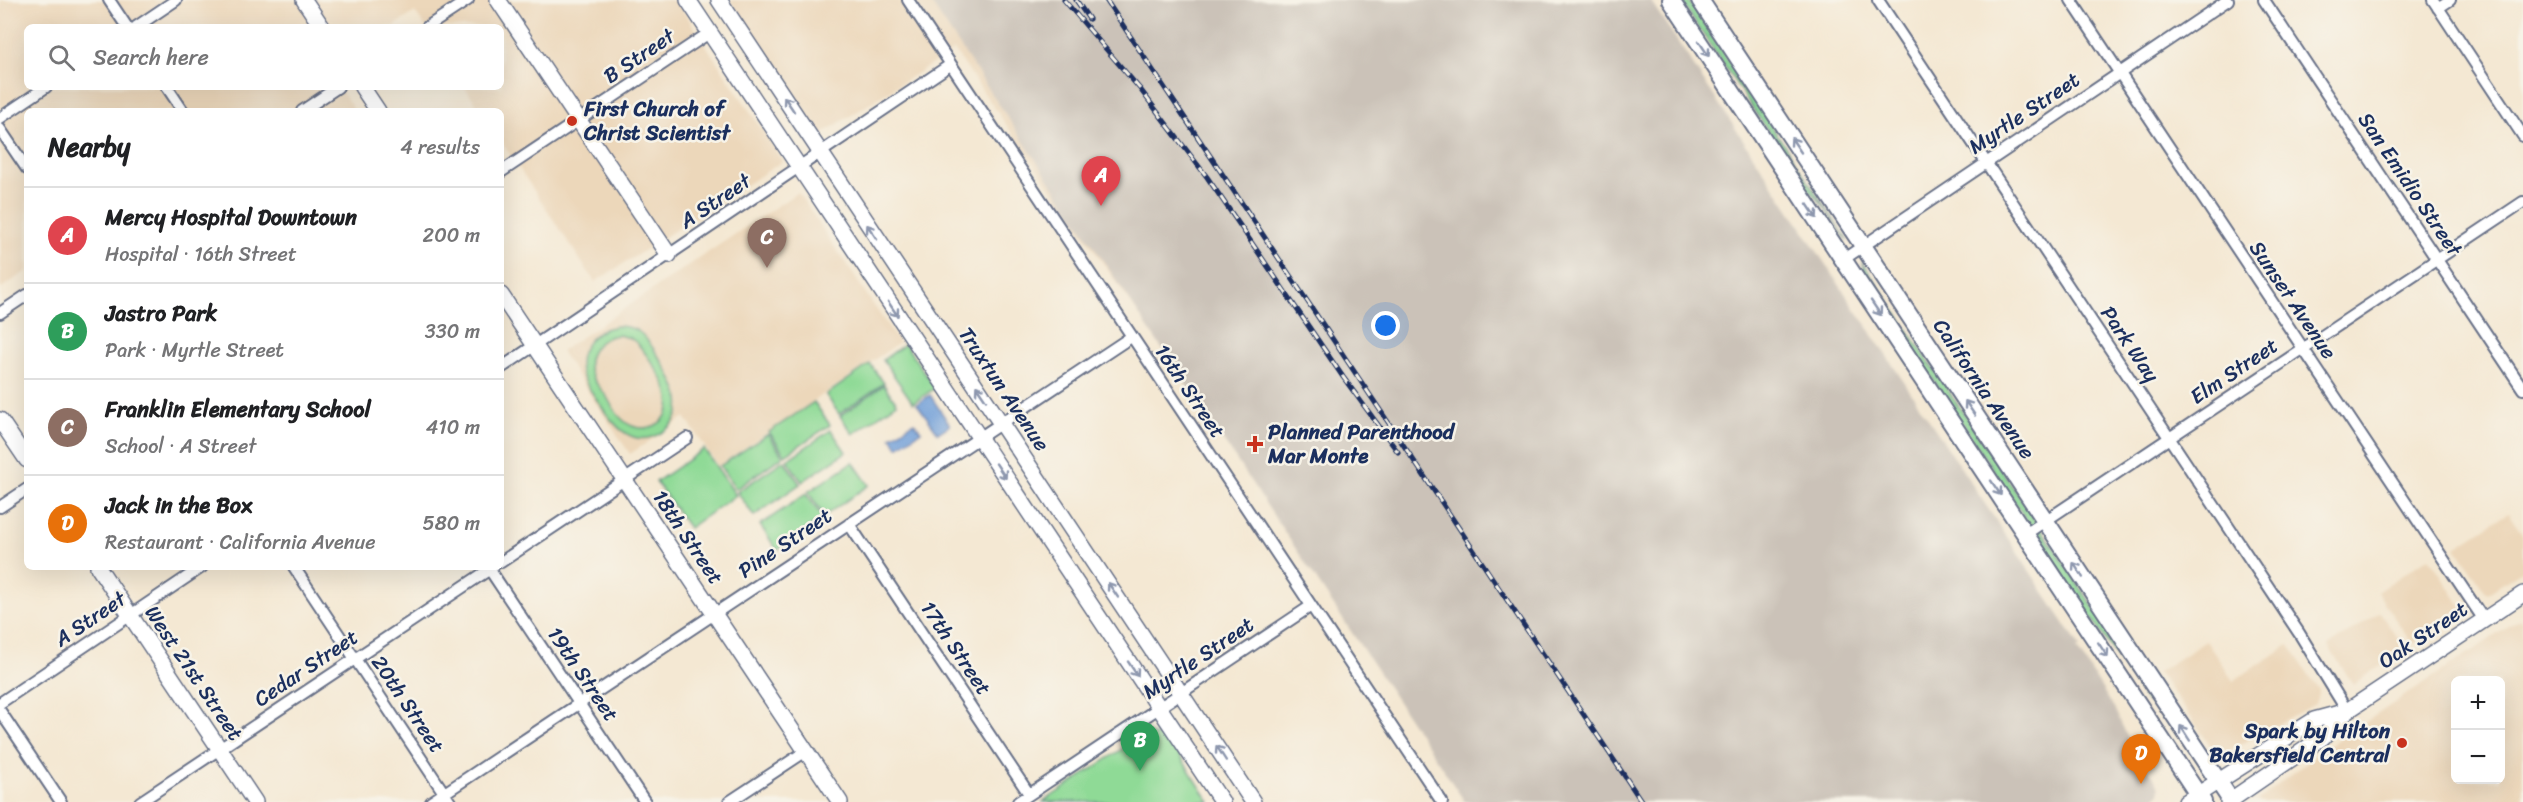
<!DOCTYPE html>
<html lang="en">
<head>
<meta charset="utf-8">
<style>
  :root { --surface:#fff; --page:#f2f2f2; --text:#202124; --muted:#757577; --line:#e0e0e0; --accent:#111827 }
  body { margin:0; font-family:Sriracha,sans-serif; background:var(--page); color:var(--text) }
  .controls { position:absolute; right:18px; bottom:18px; display:grid; overflow:hidden; border-radius:9px; box-shadow:0 6px 24px #0002 }
  .controls button { width:54px; height:54px; display:grid; place-items:center; padding:0; border:0; border-bottom:2px solid var(--line); background:var(--surface); color:var(--text); font:30px sans-serif }
  .you { position:absolute; left:1386px; top:326px; width:21px; height:21px; margin:-15px; border:4px solid #fff; border-radius:50%; background:#1a73e8; box-shadow:0 0 0 9px #1a73e833 }
  .badge { display:grid; place-items:center; width:39px; height:39px; border-radius:50%; background:var(--accent); color:#fff; font-size:20px; font-weight:700 }
  .pin { position:absolute; translate:-50% -50px; filter:drop-shadow(0 2px 3px #0008) }
  .pin::after { content:''; position:absolute; top:32px; width:21px; height:18px; background:inherit; clip-path:polygon(0 0,100% 0,50% 100%) }
  .list { margin:0; padding:0; list-style:none }
  h2 { display:flex; justify-content:space-between; align-items:center; height:78px; margin:0; padding:0 24px; font-size:26px }
  h2 small { font-size:20px; font-weight:400; color:var(--muted) }
  .list li { display:grid; grid-template-columns:39px 1fr auto; gap:18px; align-items:center; box-sizing:border-box; height:96px; padding:0 24px; border-top:2px solid var(--line) }
  .list b { display:block; font-size:22px; white-space:nowrap }
  .list p { margin:0; font-size:20px; white-space:nowrap; color:var(--muted) }
  .list em { font-size:20px; font-style:normal; color:var(--muted) }
  .icon { flex:none; width:33px; height:33px; fill:none; stroke:currentColor; stroke-width:2; stroke-linecap:round; stroke-linejoin:round }
  .map { position:relative; flex:none; width:2523px; height:802px; overflow:hidden }
  .search { position:absolute; background:var(--surface); box-shadow:0 6px 24px #0002; left:24px; top:24px; width:480px; height:66px; display:flex; align-items:center; gap:15px; box-sizing:border-box; padding:0 21px; border-radius:9px; color:var(--muted); font-size:22px }
  .panel { position:absolute; background:var(--surface); box-shadow:0 6px 24px #0002; left:24px; top:108px; width:480px; height:462px; border-radius:9px }
  .map>svg:first-child { display:block }
  .built { fill:#ecd7ba; fill-rule:evenodd }
  .industrial { fill:#cbc2b8 }
  .green { fill:#8fda96; stroke:#55847a; stroke-width:1.5; fill-rule:evenodd }
  .water { fill:#6f9ed8; stroke:#45669b; stroke-width:1.5 }
  .lines { fill:none; stroke-linecap:round; stroke-linejoin:round }
  .street-casing { stroke:#677087; stroke-width:14 }
  .secondary-casing { stroke:#677087; stroke-width:18 }
  .primary-casing { stroke:#677087; stroke-width:20 }
  .street { stroke:#fff; stroke-width:10 }
  .secondary { stroke:#fff; stroke-width:15 }
  .primary { stroke:#fff; stroke-width:16 }
  .rail-casing { stroke:#1b2f5e; stroke-width:5 }
  .rail { stroke:#f7f3e8; stroke-width:3; stroke-dasharray:9; stroke-linecap:butt }
  .oneway { stroke:#8d97ae }
  .poi-dot { fill:#c8321e; stroke:#f7f3e8; stroke-width:2 }
  .labels { text-anchor:middle; stroke-width:5; stroke-linejoin:round; paint-order:stroke }
  .street-label { font-size:21px; fill:#1b2f5e; stroke:#f7f3e8 }
  .poi-label { font-size:21px; font-weight:bold; fill:#1b2f5e; stroke:#f7f3e8; text-anchor:start }
</style>
</head>
<body>
<div class="map">
<svg width="2523" height="802" viewBox="0 0 2523 802">
  <rect width="100%" height="100%" fill="#f7f3e8"/>
  <filter id="ink" filterUnits="userSpaceOnUse"><feTurbulence type="fractalNoise" baseFrequency=".0167" numOctaves="2"/><feDisplacementMap in="SourceGraphic" scale="12" xChannelSelector="R" yChannelSelector="G"/><feConvolveMatrix kernelMatrix="1 2 1 2 8 2 1 2 1" color-interpolation-filters="sRGB"/></filter>
  <filter id="wash" filterUnits="userSpaceOnUse"><feTurbulence type="fractalNoise" baseFrequency=".008" numOctaves="4" result="noise"/><feDisplacementMap in="SourceGraphic" scale="24" xChannelSelector="R" yChannelSelector="G"/><feGaussianBlur stdDeviation="1.35" result="paint"/><feColorMatrix in="noise" values="0 0 0 0 0 0 0 0 0 0 0 0 0 0 0 0 0 1.4 0 .05"/><feComposite in="paint" operator="in"/></filter>
  <g filter="url(#wash)">
    <rect width="100%" height="100%" fill="#f4e8d3"/>
    <path class="built" d="M 0,0 L 676,0 L 783,161 L 595,282 L 501,141 L 501,111 L 481,111 L 465,87 L 501,87 L 501,27 L 425,27 L 415,12 L 393,27 L 27,27 L 27,87 L 339,87 L 355,111 L 27,111 L 27,271 L 0,289 Z
      M 730,0 L 1001,0 L 1136,310 L 954,50 L 820,135 Z
      M 798,192 L 899,343 L 718,466 L 685,417 L 630,454 L 561,351 Z
      M 2508,513 L 2523,535 L 2523,570 L 2487,594 L 2456,547 Z
      M 2429,557 L 2464,610 L 2412,644 L 2377,592 Z
      M 2380,612 L 2405,649 L 2353,684 L 2328,646 Z
      M 2520,619 L 2523,623 L 2523,802 L 2256,802 L 2316,755 ZM 2456,680 L 2500,680 L 2500,780 L 2456,780 Z
      M 2206,641 L 2233,681 L 2289,645 L 2319,690 L 2315,704 L 2226,752 L 2213,749 L 2158,672 Z"/>
    <path class="industrial" d="M 929,0 L 1650,0 L 2080,647 L 2077,649 L 2114,708 L 2129,740 L 2160,787 L 2159,794 L 2146,802 L 1465,802 Z"/>
    <path class="green" d="M 1680,0 L 1688,0 L 1847,240 L 1823,205 L 1805,186 Z
      M 1862,262 L 2170,721 L 2145,699 L 1864,275 Z
      M 616,326 C 624,326 631,327 638,331 C 648,338 654,350 661,360 C 675,382 693,411 664,431 C 634,452 613,425 599,403 C 593,394 586,385 582,375 C 574,350 593,330 616,326 ZM 618,335 L 630,338 L 637,343 C 649,358 676,391 668,411 C 661,430 637,433 623,420 C 616,414 611,405 607,397 C 602,390 594,382 591,374 C 583,355 599,337 618,335 Z
      M 905,344 L 935,388 L 913,403 L 883,360 Z
      M 870,364 L 884,383 L 839,414 L 826,395 Z
      M 884,385 L 897,403 L 853,434 L 840,416 Z
      M 814,402 L 830,425 L 785,455 L 769,432 Z
      M 831,430 L 846,452 L 802,482 L 787,460 Z
      M 768,434 L 783,456 L 736,489 L 720,466 Z
      M 704,449 L 736,495 L 689,528 L 656,482 Z
      M 784,460 L 800,484 L 754,516 L 737,492 Z
      M 853,462 L 869,485 L 824,516 L 808,492 Z
      M 806,494 L 823,518 L 777,550 L 760,525 Z
      M 1146,733 L 1169,739 L 1210,802 L 1043,802 Z"/>
    <path class="water" d="M 930,395 L 950,425 L 938,433 L 917,404 Z
      M 914,422 L 921,431 L 898,447 L 891,437 Z"/>
  </g>
  <g filter="url(#ink)">
    <g class="lines">
      <defs>
        <path id="street" d="M 109,0 L 127,27
          M 908,0 L 1442,802
          M 1878,0 L 2299,633 L 2347,711
          M 2071,0 L 2484,620
          M 2264,0 L 2523,389
          M 2433,0 L 2523,136
          M 2438,8 L 2450,0
          M 136,27 L 176,0
          M 427,27 L 468,0
          M 167,87 L 183,111
          M 302,111 L 338,87
          M 0,118 L 46,87
          M 0,129 L 27,169
          M 501,172 L 709,33
          M 1844,259 L 2228,0
          M 0,313 L 27,295
          M 501,368 L 950,65
          M 0,507 L 27,489
          M 849,524 L 1029,794
          M 2027,533 L 2523,202
          M 501,562 L 687,438
          M 294,567 L 450,802
          M 488,567 L 645,802
          M 0,703 L 202,567
          M 0,711 L 61,802
          M 140,802 L 493,567
          M 431,802 L 1131,337
          M 729,802 L 806,751
          M 1018,802 L 1311,606"/>
        <path id="secondary" d="M 304,0 L 322,27
          M 498,0 L 669,255
          M 688,0 L 1222,802
          M 719,0 L 1253,802
          M 362,87 L 378,111
          M 501,295 L 840,802
          M 0,420 L 27,460
          M 98,567 L 255,802
          M 2186,802 L 2314,720 L 2347,711
          M 2228,802 L 2323,737 L 2347,711 L 2523,594"/>
        <path id="primary" d="M 1671,0 L 2203,802
          M 1700,0 L 2232,802"/>
      </defs>
      <use href="#street" class="street-casing"/>
      <use href="#secondary" class="secondary-casing"/>
      <use href="#primary" class="primary-casing"/>
      <use href="#street" class="street"/>
      <use href="#secondary" class="secondary"/>
      <use href="#primary" class="primary"/>
      <defs>
        <path id="rail" d="M 1064,0 L 1140,89 L 1207,177 L 1343,377 L 1398,452
          M 1076,0 L 1089,19
          M 1106,0 L 1642,802"/>
      </defs>
      <use href="#rail" class="rail-casing"/>
      <use href="#rail" class="rail"/>
    </g>
    <defs><path id="oneway-shaft" d="M-6 0H5M1.5-3L5.5 0L1.5 3" fill="none" stroke-width="1.6" stroke-linecap="round" stroke-linejoin="round" transform="scale(1.5)"/></defs>
    <g class="oneway">
      <use href="#oneway-shaft" transform="translate(1704 49) rotate(56)"/>
      <use href="#oneway-shaft" transform="translate(789 104) rotate(-124)"/>
      <use href="#oneway-shaft" transform="translate(1796 145) rotate(-124)"/>
      <use href="#oneway-shaft" transform="translate(1812 211) rotate(56)"/>
      <use href="#oneway-shaft" transform="translate(872 232) rotate(-124)"/>
      <use href="#oneway-shaft" transform="translate(1876 308) rotate(56)"/>
      <use href="#oneway-shaft" transform="translate(893 309) rotate(56)"/>
      <use href="#oneway-shaft" transform="translate(981 393) rotate(-124)"/>
      <use href="#oneway-shaft" transform="translate(1970 408) rotate(-124)"/>
      <use href="#oneway-shaft" transform="translate(1001 471) rotate(56)"/>
      <use href="#oneway-shaft" transform="translate(1996 488) rotate(56)"/>
      <use href="#oneway-shaft" transform="translate(2078 570) rotate(-123)"/>
      <use href="#oneway-shaft" transform="translate(1113 590) rotate(-124)"/>
      <use href="#oneway-shaft" transform="translate(2103 650) rotate(57)"/>
      <use href="#oneway-shaft" transform="translate(1133 669) rotate(56)"/>
      <use href="#oneway-shaft" transform="translate(2185 733) rotate(-123)"/>
      <use href="#oneway-shaft" transform="translate(1221 753) rotate(-123)"/>
    </g>
  </g>
  <g class="poi-dot">
    <circle cx="572" cy="121" r="6"/>
    <path d="M1252 435h6v6h6v6h-6v6h-6v-6h-6v-6h6z"/>
    <circle cx="2402" cy="743" r="6"/>
  </g>
  <g class="labels">
    <g class="street-label">
      <text transform="translate(639 56) rotate(-34)" y="7">B Street</text>
      <text transform="translate(2024 113) rotate(-34)" y="7">Myrtle Street</text>
      <text transform="translate(2410 184) rotate(56)" y="7">San Emidio Street</text>
      <text transform="translate(715 201) rotate(-34)" y="7">A Street</text>
      <text transform="translate(2293 300) rotate(56)" y="7">Sunset Avenue</text>
      <text transform="translate(2130 344) rotate(56)" y="7">Park Way</text>
      <text transform="translate(2234 371) rotate(-34)" y="7">Elm Street</text>
      <text transform="translate(1004 389) rotate(56)" y="7">Truxtun Avenue</text>
      <text transform="translate(1984 389) rotate(56)" y="7">California Avenue</text>
      <text transform="translate(1190 391) rotate(56)" y="7">16th Street</text>
      <text transform="translate(688 537) rotate(56)" y="7">18th Street</text>
      <text transform="translate(785 543) rotate(-34)" y="7">Pine Street</text>
      <text transform="translate(90 619) rotate(-34)" y="7">A Street</text>
      <text transform="translate(2423 635) rotate(-34)" y="7">Oak Street</text>
      <text transform="translate(956 648) rotate(56)" y="7">17th Street</text>
      <text transform="translate(1198 658) rotate(-34)" y="7">Myrtle Street</text>
      <text transform="translate(306 668) rotate(-34)" y="7">Cedar Street</text>
      <text transform="translate(194 673) rotate(56)" y="7">West 21st Street</text>
      <text transform="translate(583 674) rotate(56)" y="7">19th Street</text>
      <text transform="translate(408 704) rotate(56)" y="7">20th Street</text>
    </g>
    <g class="poi-label">
      <text x="584" y="116">First Church of<tspan x="584" dy="24">Christ Scientist</tspan></text>
      <text x="1268" y="439">Planned Parenthood<tspan x="1268" dy="24">Mar Monte</tspan></text>
      <text x="2390" y="738" text-anchor="end">Spark by Hilton<tspan x="2390" dy="24">Bakersfield Central</tspan></text>
    </g>
  </g>
</svg>
<div class="controls">
<button>+</button>
<button>−</button>
</div>
<div class="you"></div>
<div class="pin badge" style="left:1101px;top:206px;background:#e0444e">A</div>
<div class="pin badge" style="left:1140px;top:771px;background:#2e9e5b">B</div>
<div class="pin badge" style="left:767px;top:268px;background:#8d6e63">C</div>
<div class="pin badge" style="left:2141px;top:784px;background:#e8710a">D</div>
<div class="search"><svg class="icon" aria-label="search" viewBox="0 0 24 24"><circle cx="10" cy="10" r="6"/><path d="M15 15l6 6"/></svg>Search here</div>
<section class="panel">
<h2>Nearby<small>4 results</small></h2>
<ul class="list">
<li><span class="badge" style="background:#e0444e">A</span><div><b>Mercy Hospital Downtown</b><p>Hospital · 16th Street</p></div><em>200 m</em></li>
<li><span class="badge" style="background:#2e9e5b">B</span><div><b>Jastro Park</b><p>Park · Myrtle Street</p></div><em>330 m</em></li>
<li><span class="badge" style="background:#8d6e63">C</span><div><b>Franklin Elementary School</b><p>School · A Street</p></div><em>410 m</em></li>
<li><span class="badge" style="background:#e8710a">D</span><div><b>Jack in the Box</b><p>Restaurant · California Avenue</p></div><em>580 m</em></li>
</ul>
</section>
</div>
</body>
</html>
